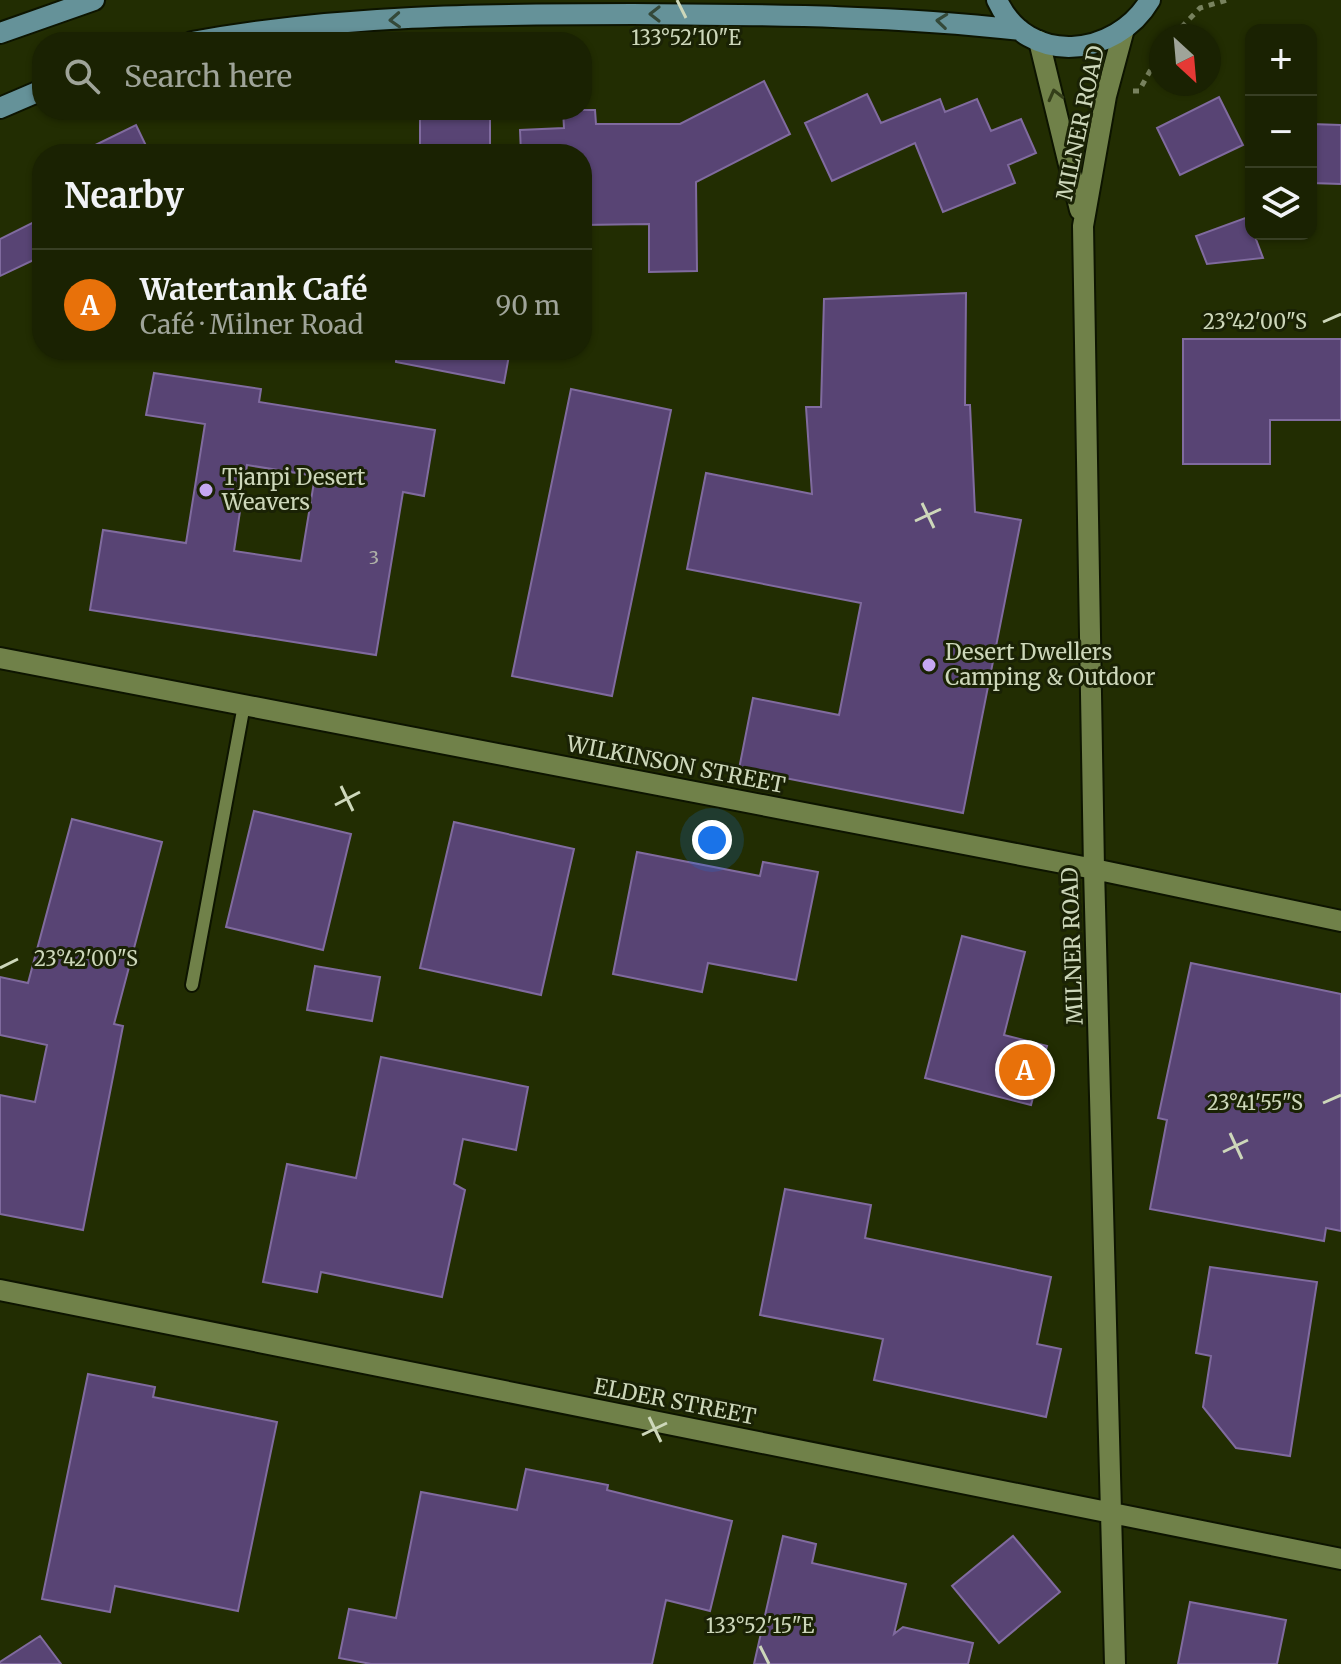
<!DOCTYPE html>
<html lang="en">
<head>
<meta charset="utf-8">
<style>
  :root { --surface:#1a2202; --page:#232a0c; --text:#f1f3f6; --muted:#9fa499; --line:#383f24; --accent:#bca0f2 }
  body { margin:0; font-family:Merriweather,serif; background:var(--page); color:var(--text) }
  .controls { position:absolute; right:24px; top:24px; display:grid; overflow:hidden; border-radius:16px; box-shadow:0 2px 6px #0004 }
  .controls button { width:72px; height:72px; display:grid; place-items:center; padding:0; border:0; border-bottom:2px solid var(--line); background:var(--surface); color:var(--text); font:40px sans-serif }
  .compass { position:absolute; left:1149px; top:24px; width:72px; height:72px; border-radius:50%; background:var(--surface); box-shadow:0 2px 6px #0004; rotate:154deg }
  .you { position:absolute; left:712px; top:840px; width:28px; height:28px; margin:-20px; border:6px solid #fff; border-radius:50%; background:#1a73e8; box-shadow:0 0 0 12px #1a73e833 }
  .badge { display:grid; place-items:center; width:52px; height:52px; border-radius:50%; background:var(--accent); color:#fff; font-size:26px; font-weight:700 }
  .pin { position:absolute; translate:-50% -50%; border:4px solid #fff; box-shadow:0 2px 8px #0006 }
  .list { margin:0; padding:0; list-style:none }
  h2 { display:flex; justify-content:space-between; align-items:center; height:104px; margin:0; padding:0 32px; font-size:34px }
  h2 small { font-size:26px; font-weight:400; color:var(--muted) }
  .list li { display:grid; grid-template-columns:52px 1fr auto; gap:24px; align-items:center; box-sizing:border-box; height:112px; padding:0 32px; border-top:2px solid var(--line) }
  .list b { display:block; font-size:30px; white-space:nowrap }
  .list p { margin:0; font-size:26px; white-space:nowrap; color:var(--muted) }
  .list em { font-size:26px; font-style:normal; color:var(--muted) }
  .icon { flex:none; width:44px; height:44px; fill:none; stroke:currentColor; stroke-width:2; stroke-linecap:round; stroke-linejoin:round }
  .map { position:relative; flex:none; width:1341px; height:1664px; overflow:hidden }
  .search { position:absolute; background:var(--surface); box-shadow:0 2px 6px #0004; left:32px; top:32px; width:560px; height:88px; display:flex; align-items:center; gap:20px; box-sizing:border-box; padding:0 28px; border-radius:32px; color:var(--muted); font-size:30px }
  .panel { position:absolute; background:var(--surface); box-shadow:0 2px 6px #0004; left:32px; top:144px; width:560px; height:216px; border-radius:32px }
  .map>svg:first-child { display:block }
  .building { fill:#584474; stroke:#806b9f; stroke-width:2; fill-rule:evenodd }
  .lines { fill:none; stroke-linecap:round; stroke-linejoin:round }
  .service-casing { stroke:#0d1400; stroke-width:16 }
  .minor-casing { stroke:#0d1400; stroke-width:24 }
  .primary-casing { stroke:#0d1400; stroke-width:24 }
  .path { stroke:#78825e; stroke-width:5; stroke-dasharray:6 6; stroke-linecap:butt }
  .service { stroke:#708149; stroke-width:12 }
  .minor { stroke:#708149; stroke-width:20 }
  .primary { stroke:#659299; stroke-width:20 }
  .oneway { stroke:#344939 }
  .oneway2 { stroke:#343e19 }
  .ticks { fill:none; stroke:#cdd7ba; stroke-width:3 }
  .poi-dot { fill:#c5a7f1; stroke:#1a2205; stroke-width:3 }
  .labels { text-anchor:middle; stroke-width:6; stroke-linejoin:round; paint-order:stroke }
  .number-label { font-size:18px; fill:#b0b2a8 }
  .street-label { font-size:22px; fill:#cdd7ba; stroke:#1a2205 }
  .poi-label { font-size:22px; fill:#cdd7ba; stroke:#1a2205; text-anchor:start }
  .ticks-label { font-size:20px; text-anchor:middle; fill:#cdd7ba; stroke:#1a2205; stroke-width:6; stroke-linejoin:round; paint-order:stroke }
</style>
</head>
<body>
<div class="map">
<svg width="1341" height="1664" viewBox="0 0 1341 1664">
  <rect width="100%" height="100%" fill="#222d02"/>
  <path class="building" d="M 764,81 L 790,134 L 696,182 L 697,271 L 649,272 L 649,224 L 582,225 L 582,154 L 521,154 L 520,130 L 564,128 L 563,110 L 595,110 L 596,124 L 680,124 Z
    M 867,94 L 881,123 L 940,99 L 945,112 L 977,99 L 991,131 L 1021,119 L 1036,153 L 1008,165 L 1015,183 L 943,212 L 915,143 L 832,181 L 805,123 Z
    M 1219,97 L 1243,145 L 1180,175 L 1157,128 Z
    M 420,110 L 490,110 L 490,148 L 420,149 Z
    M 1311,124 L 1341,125 L 1341,184 L 1311,183 Z
    M 136,125 L 150,154 L 77,154 Z
    M 1248,217 L 1251,234 L 1254,234 L 1263,258 L 1207,264 L 1196,236 Z
    M 42,218 L 42,256 L 0,276 L 0,239 Z
    M 966,293 L 965,405 L 970,405 L 975,512 L 1021,520 L 963,813 L 739,769 L 753,698 L 839,715 L 861,603 L 687,569 L 706,473 L 812,494 L 806,407 L 821,407 L 824,299 Z
    M 1183,339 L 1341,339 L 1341,420 L 1270,420 L 1270,464 L 1183,464 Z
    M 397,350 L 510,350 L 504,383 L 396,362 Z
    M 154,373 L 261,389 L 259,402 L 435,430 L 424,496 L 403,492 L 376,655 L 90,610 L 103,530 L 186,543 L 205,424 L 146,415 ZM 247,465 L 315,476 L 301,561 L 234,551 Z
    M 571,389 L 671,410 L 612,696 L 512,676 Z
    M 254,811 L 351,834 L 323,950 L 226,927 Z
    M 72,819 L 162,842 L 114,1024 L 123,1026 L 83,1230 L 0,1214 L 0,1095 L 35,1102 L 47,1045 L 0,1035 L 0,977 L 28,983 Z
    M 454,822 L 574,849 L 541,995 L 420,968 Z
    M 637,852 L 760,876 L 763,862 L 818,872 L 796,980 L 708,963 L 702,992 L 613,974 Z
    M 962,936 L 1025,952 L 1004,1035 L 1047,1046 L 1031,1105 L 925,1078 Z
    M 1191,963 L 1341,994 L 1341,1231 L 1326,1228 L 1324,1241 L 1150,1209 L 1167,1120 L 1158,1118 Z
    M 315,966 L 380,977 L 372,1021 L 307,1010 Z
    M 381,1057 L 528,1087 L 516,1150 L 463,1139 L 454,1184 L 465,1190 L 442,1297 L 321,1272 L 317,1292 L 263,1282 L 287,1164 L 356,1178 Z
    M 785,1189 L 871,1205 L 865,1238 L 1051,1277 L 1037,1344 L 1061,1349 L 1046,1417 L 874,1380 L 883,1339 L 760,1315 Z
    M 1210,1267 L 1317,1282 L 1290,1456 L 1236,1448 L 1203,1407 L 1211,1356 L 1196,1353 Z
    M 88,1374 L 155,1387 L 153,1397 L 277,1422 L 238,1611 L 115,1586 L 110,1612 L 42,1599 Z
    M 526,1469 L 608,1485 L 607,1490 L 732,1521 L 710,1611 L 666,1600 L 652,1664 L 371,1664 L 339,1658 L 349,1609 L 396,1618 L 421,1492 L 517,1510 Z
    M 783,1536 L 816,1544 L 812,1563 L 906,1584 L 894,1634 L 903,1627 L 973,1643 L 968,1664 L 754,1664 Z
    M 1013,1536 L 1060,1592 L 999,1643 L 952,1586 Z
    M 1190,1602 L 1286,1620 L 1277,1664 L 1178,1664 Z
    M 40,1636 L 61,1664 L 0,1664 L 0,1662 Z"/>
  <g class="lines">
    <defs>
      <path id="service" d="M 192,985 L 244,705"/>
      <path id="minor" d="M 1039,41 L 1080,210
        M 0,658 L 1094,869 L 1341,921
        M 0,1290 L 1341,1559
        M 1115,1664 L 1094,869 L 1083,226 L 1106,96 L 1124,29"/>
      <path id="primary" d="M 997,0 C 1027,67 1116,58 1150,0
        M 0,33 L 94,0
        M 192,42 C 337,15 486,14 633,14 C 763,15 891,15 1020,30
        M 0,108 L 42,90"/>
    </defs>
    <use href="#service" class="service-casing"/>
    <use href="#minor" class="minor-casing"/>
    <use href="#primary" class="primary-casing"/>
    <path class="path" d="M 1173,36 L 1200,8 L 1227,0
      M 1133,91 L 1139,91 L 1161,51"/>
    <use href="#service" class="service"/>
    <use href="#minor" class="minor"/>
    <use href="#primary" class="primary"/>
  </g>
  <defs><path id="oneway-chevron" d="M-2-3.5L2.5 0L-2 3.5" fill="none" stroke-width="1.6" stroke-linecap="round" stroke-linejoin="round" transform="scale(2)"/></defs>
  <g class="oneway">
    <use href="#oneway-chevron" transform="translate(655 14) rotate(-180)"/>
    <use href="#oneway-chevron" transform="translate(395 20) rotate(177)"/>
    <use href="#oneway-chevron" transform="translate(942 21) rotate(-174)"/>
  </g>
  <use class="oneway2" href="#oneway-chevron" transform="translate(1055 95) rotate(-104)"/>
  <path class="ticks" d="M 677,0 L 686,18M 1323,322 L 1341,314M 922,503 L 934,528M 915,521 L 941,509M 341,786 L 353,811M 335,805 L 360,792M 0,968 L 18,959M 1323,1103 L 1341,1095M 1230,1133 L 1242,1159M 1223,1152 L 1248,1140M 649,1417 L 661,1442M 642,1435 L 667,1423M 760,1646 L 769,1664"/>
  <g class="poi-dot">
    <circle cx="206" cy="490" r="8"/>
    <circle cx="929" cy="665" r="8"/>
  </g>
  <g class="labels">
    <g class="number-label">
      <text x="374" y="564">3</text>
    </g>
    <g class="street-label">
      <text transform="translate(1080 123) rotate(-78)" y="8">MILNER ROAD</text>
      <text transform="translate(676 764) rotate(11)" y="8">WILKINSON STREET</text>
      <text transform="translate(1072 946) rotate(-92)" y="8">MILNER ROAD</text>
      <text transform="translate(675 1401) rotate(11)" y="8">ELDER STREET</text>
    </g>
    <g class="poi-label">
      <text x="222" y="485">Tjanpi Desert<tspan x="222" dy="25">Weavers</tspan></text>
      <text x="945" y="660">Desert Dwellers<tspan x="945" dy="25">Camping &amp; Outdoor</tspan></text>
    </g>
  </g>
  <g class="ticks-label">
    <text x="686" y="45">133°52'10"E</text>
    <text x="1255" y="329">23°42'00"S</text>
    <text x="86" y="966">23°42'00"S</text>
    <text x="1255" y="1110">23°41'55"S</text>
    <text x="760" y="1633">133°52'15"E</text>
  </g>
</svg>
<div class="controls">
<button>+</button>
<button>−</button>
<button><svg class="icon" aria-label="layers" viewBox="0 0 24 24"><path d="M12 4l9 5-9 5-9-5zM3 14l9 5 9-5"/></svg></button>
</div>
<svg class="compass" viewBox="-18 -18 36 36"><path d="M0-13l5 13h-10z" fill="#e53935"/><path d="M0 13l5-13h-10z" fill="#9fa499"/></svg>
<div class="you"></div>
<div class="pin badge" style="left:1025px;top:1070px;background:#e8710a">A</div>
<div class="search"><svg class="icon" aria-label="search" viewBox="0 0 24 24"><circle cx="10" cy="10" r="6"/><path d="M15 15l6 6"/></svg>Search here</div>
<section class="panel">
<h2>Nearby<small></small></h2>
<ul class="list">
<li><span class="badge" style="background:#e8710a">A</span><div><b>Watertank Café</b><p>Café · Milner Road</p></div><em>90 m</em></li>
</ul>
</section>
</div>
</body>
</html>
